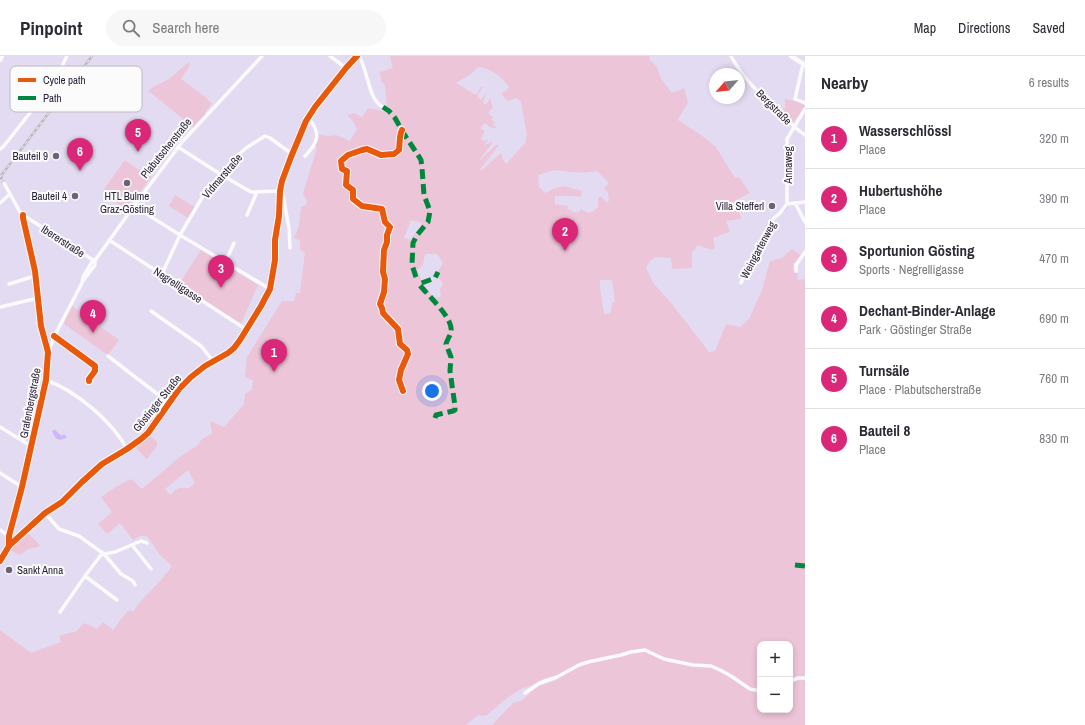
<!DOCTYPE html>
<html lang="en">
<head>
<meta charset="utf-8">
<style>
  :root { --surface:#fff; --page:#f7f7f7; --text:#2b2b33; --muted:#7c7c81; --line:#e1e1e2; --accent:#db2777 }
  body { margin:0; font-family:"Archivo Narrow",sans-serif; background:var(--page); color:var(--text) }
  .controls { position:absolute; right:12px; bottom:12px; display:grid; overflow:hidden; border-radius:8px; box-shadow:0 2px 6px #0003 }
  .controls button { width:36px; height:36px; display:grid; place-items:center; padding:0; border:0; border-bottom:1px solid var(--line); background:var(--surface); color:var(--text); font:20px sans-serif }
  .compass { position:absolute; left:709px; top:12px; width:36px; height:36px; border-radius:50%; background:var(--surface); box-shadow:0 2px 6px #0003; rotate:242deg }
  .you { position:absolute; left:432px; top:335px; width:14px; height:14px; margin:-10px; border:3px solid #fff; border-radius:50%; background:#1a73e8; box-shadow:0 0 0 6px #1a73e833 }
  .badge { display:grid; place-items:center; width:26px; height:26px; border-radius:50%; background:var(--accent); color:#fff; font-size:13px; font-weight:700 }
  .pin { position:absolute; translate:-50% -33px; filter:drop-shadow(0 1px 2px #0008) }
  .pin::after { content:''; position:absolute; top:21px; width:14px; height:12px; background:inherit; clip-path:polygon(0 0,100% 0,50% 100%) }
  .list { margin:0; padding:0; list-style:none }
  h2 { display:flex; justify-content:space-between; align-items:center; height:52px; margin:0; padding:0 16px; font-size:17px }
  h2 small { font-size:13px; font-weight:400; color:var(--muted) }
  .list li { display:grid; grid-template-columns:26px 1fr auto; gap:12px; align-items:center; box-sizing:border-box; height:60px; padding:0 16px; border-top:1px solid var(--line) }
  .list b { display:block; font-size:15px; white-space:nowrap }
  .list p { margin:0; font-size:13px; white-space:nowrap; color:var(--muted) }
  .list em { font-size:13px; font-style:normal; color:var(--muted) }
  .icon { flex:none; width:22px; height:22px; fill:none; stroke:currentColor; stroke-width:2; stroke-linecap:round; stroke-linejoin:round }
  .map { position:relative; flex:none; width:805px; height:669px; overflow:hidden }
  header { display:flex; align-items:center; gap:24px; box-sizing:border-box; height:56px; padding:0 20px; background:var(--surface); border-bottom:1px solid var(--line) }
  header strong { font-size:19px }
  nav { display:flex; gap:22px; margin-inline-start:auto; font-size:14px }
  .search { width:280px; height:36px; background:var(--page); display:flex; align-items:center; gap:10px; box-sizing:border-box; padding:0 14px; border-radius:22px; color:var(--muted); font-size:15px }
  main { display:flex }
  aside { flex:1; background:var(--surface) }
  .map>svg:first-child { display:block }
  .green { fill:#edc5d8; fill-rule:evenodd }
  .water { fill:#d1b4fa }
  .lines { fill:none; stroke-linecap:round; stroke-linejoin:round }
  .stream { stroke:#d1b4fa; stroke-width:1 }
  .minor-tunnel { stroke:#beb6cc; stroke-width:3.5; stroke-dasharray:3.5 2; stroke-linecap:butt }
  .minor { stroke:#fbfafd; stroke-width:3.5 }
  .major { stroke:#fbfafd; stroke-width:4.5 }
  .rail-casing { stroke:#bbb8bf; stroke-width:2.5 }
  .rail { stroke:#fbfbfb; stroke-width:1; stroke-dasharray:3; stroke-linecap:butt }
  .quiet { stroke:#00873e; stroke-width:5; stroke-dasharray:10 5; stroke-linecap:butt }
  .cycleway-casing { stroke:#fbfbfb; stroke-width:8 }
  .cycleway { stroke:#e8590c; stroke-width:6 }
  .poi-dot { fill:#6b627a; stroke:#fbfbfb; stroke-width:1.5 }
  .labels { text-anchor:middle; stroke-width:4; stroke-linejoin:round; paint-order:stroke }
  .street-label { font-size:11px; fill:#2b213a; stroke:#fbfbfb }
  .poi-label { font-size:11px; fill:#2b213a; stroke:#fbfbfb; text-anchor:end }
  .key { fill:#fbfbfb; stroke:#bdbac1; stroke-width:1 }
  .key-label { font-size:11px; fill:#2b213a }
</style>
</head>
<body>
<header>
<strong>Pinpoint</strong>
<div class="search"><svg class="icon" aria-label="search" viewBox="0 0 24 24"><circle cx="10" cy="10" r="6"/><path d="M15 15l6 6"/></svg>Search here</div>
<nav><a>Map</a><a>Directions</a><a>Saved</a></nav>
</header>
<main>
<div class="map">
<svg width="805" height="669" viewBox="0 0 805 669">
  <rect width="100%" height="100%" fill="#e3dbf1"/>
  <path class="green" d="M 390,0 L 649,0 L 650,4 L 657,11 L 661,23 L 672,37 L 684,32 L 688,46 L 678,64 L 701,79 L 716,91 L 735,122 L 739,121 L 750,137 L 736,144 L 741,163 L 726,165 L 730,176 L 713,182 L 715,192 L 712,194 L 698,189 L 692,197 L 692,212 L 672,213 L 671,202 L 655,201 L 650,205 L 646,212 L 654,228 L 672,248 L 709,296 L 715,295 L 726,268 L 740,271 L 749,263 L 762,234 L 770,205 L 782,202 L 792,193 L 802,200 L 793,208 L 794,217 L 797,217 L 798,224 L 805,223 L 805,669 L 492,669 L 513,647 L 521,645 L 538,630 L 555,625 L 558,622 L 555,620 L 545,622 L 526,632 L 524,631 L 507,642 L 487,659 L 483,660 L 478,659 L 466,669 L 0,669 L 0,574 L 31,597 L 61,586 L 59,580 L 77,575 L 84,567 L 97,573 L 103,566 L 113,574 L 125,558 L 128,555 L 134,555 L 139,547 L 161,524 L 172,510 L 160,499 L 147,480 L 140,480 L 133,484 L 120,467 L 107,478 L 98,468 L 112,456 L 101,441 L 116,431 L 131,423 L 142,433 L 181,400 L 197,390 L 202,383 L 212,378 L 210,365 L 224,371 L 244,348 L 245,338 L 252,334 L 253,324 L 245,321 L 247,301 L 282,245 L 294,245 L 296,237 L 300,237 L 305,196 L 300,194 L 300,184 L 294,182 L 299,169 L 301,151 L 306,149 L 307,144 L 304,140 L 303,137 L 317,92 L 314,87 L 318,78 L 328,80 L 336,79 L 350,85 L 357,73 L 352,64 L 347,59 L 354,57 L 362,61 L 368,52 L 383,55 L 387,52 L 385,30 L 381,25 L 380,16 L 393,12 ZM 478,11 C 492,12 501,21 509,31 L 509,32 L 502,37 L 502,39 L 508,45 L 517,42 L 521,46 L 527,79 L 525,87 L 506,108 L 503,104 L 501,97 L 483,113 L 479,115 L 499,89 L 496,89 L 478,106 L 493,86 L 491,86 L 483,90 L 488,84 L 483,85 L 481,82 L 485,75 L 480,72 L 485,67 L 490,71 L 498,73 L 492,68 L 495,67 L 491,63 L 494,62 L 488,57 L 493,51 L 490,43 L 485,49 L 483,46 L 486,38 L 484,39 L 481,44 L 477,40 L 483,31 L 481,31 L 476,39 L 456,27 L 471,18 ZM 554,114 C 568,116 583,118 597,115 L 609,127 L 604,132 L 608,137 L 609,145 L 606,146 L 601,140 L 598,142 L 598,151 L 594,155 L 588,157 L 581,153 L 579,156 L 574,156 L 567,153 L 568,150 L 555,148 L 555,140 L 573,140 L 581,141 L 582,135 L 563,130 L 553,133 L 545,137 L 539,131 L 538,119 ZM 411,164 L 422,167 C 419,174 414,177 411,184 L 404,182 ZM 425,198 L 437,198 L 443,207 L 436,219 L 443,227 L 440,233 L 441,241 L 434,242 L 423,228 L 417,214 L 423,209 ZM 600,224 L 612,224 L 615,246 L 612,247 L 611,257 L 604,258 L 600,232 ZM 188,414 L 195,427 L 189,432 L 180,432 L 175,434 L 170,439 L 165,433 ZM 760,588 L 790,588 L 790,654 L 760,654 Z
    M 189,6 L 190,7 L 189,11 L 181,23 L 208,43 L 207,44 L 212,47 L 205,57 L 206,59 L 194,72 L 150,36 L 147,36 C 153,30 162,27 169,23 C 176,18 182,11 189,6 Z
    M 785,43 L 795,45 L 805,49 L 805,50 L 794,66 L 782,55 L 785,52 Z
    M 162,93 L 168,97 L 127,154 L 102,136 L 125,104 L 143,117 Z
    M 175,139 L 195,151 L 188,162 L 169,150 Z
    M 201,194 L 258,229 L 241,268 L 179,228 Z
    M 72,250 L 119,284 L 108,299 L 64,268 L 66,261 Z
    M 162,361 L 164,362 L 150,380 L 157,385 L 157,390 L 147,403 L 135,391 L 149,379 Z
    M 28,477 L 40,489 L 38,491 L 28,493 L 20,499 L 11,495 L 15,489 Z"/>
  <path class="water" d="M 55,374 L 62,380 L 64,378 L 67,381 C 58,386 56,384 52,375 L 54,374 Z"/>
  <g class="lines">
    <path class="stream" d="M 785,154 L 788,150"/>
    <path class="minor-tunnel" d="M 0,120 L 4,127"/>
    <path class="minor" d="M 330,0 L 346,12
      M 359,0 C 368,14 368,44 383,51
      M 731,0 C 743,23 763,41 782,59 C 789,66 796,73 805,79
      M 804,9 L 802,12 L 795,43 L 805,47
      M 178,91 L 220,118 L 251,136 L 280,135 L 283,139 L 289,172 L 290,192
      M 0,93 L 3,91 L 41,43 L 56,22 L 67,0
      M 305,100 C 318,87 322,77 308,62
      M 4,127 L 20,156 L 23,159 L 93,204
      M 0,147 L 10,138
      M 795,147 L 805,166
      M 787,148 L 787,83 L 805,53
      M 134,150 L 180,179 L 270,233
      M 247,159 L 257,136
      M 109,184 L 247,274
      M 93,204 L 96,203 L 134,150 L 182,86 L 262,0
      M 225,207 L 234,187
      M 796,215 L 796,209 L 805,196
      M 162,218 L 180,179 L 206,135 L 236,101 L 246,92 L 265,80 L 270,82 L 292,98
      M 83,225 L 95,209 L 95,204
      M 741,227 L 747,212 L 773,163 L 780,157 L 787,148 L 805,146
      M 9,228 L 35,220
      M 0,251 L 38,242
      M 151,255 L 201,290 L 213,305
      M 48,296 L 56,277 L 82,227 L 83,221 L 93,204
      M 108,300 L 169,347
      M 46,324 C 76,335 112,365 127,393
      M 0,371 L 31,390
      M 0,417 L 22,431
      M 45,457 L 59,473 L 79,480 L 104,498 L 121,518 L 133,525 L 135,529
      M 0,474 L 9,480
      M 132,489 L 151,513
      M 9,490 L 9,480 L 22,431 L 46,324 L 48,296 L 41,270 L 35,215 L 23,162 L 23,159
      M 0,505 L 9,490 L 12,487 L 45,457 L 62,446 L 82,426 L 102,408 L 127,393 L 141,383 L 148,377 L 179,333 L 191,321 L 205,310 L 228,297 L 234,292 L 240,284 L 261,250 L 270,233 L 275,204 L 275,184 L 279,160 L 280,135 L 282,125 L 291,101 L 306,65 L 315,51 L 346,12 L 357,0
      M 85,520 L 117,544
      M 60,556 L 85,520 L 101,499 L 104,498 L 115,496 L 141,485 L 147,487
      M 790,625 L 798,622 L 805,622
      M 525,637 L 540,627 L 557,621 L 579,609 L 588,606 L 621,599 L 631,596 L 645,594 L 664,603 L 693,609 L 711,610 L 720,614 L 731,620 L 750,633 L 760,635"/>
    <path class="major" d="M 791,0 L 805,9
      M 0,4 L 2,0"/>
    <defs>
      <path id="rail" d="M 0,121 L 92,0"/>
    </defs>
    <use href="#rail" class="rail-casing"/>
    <use href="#rail" class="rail"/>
    <path class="quiet" d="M 383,51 L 389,55 L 395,62 L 404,78 L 418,99 L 421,104 L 422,112 L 424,139 L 430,155 L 428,166 L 417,179 L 413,187 L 412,209 L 417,224
      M 435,362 L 436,359 L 453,355 L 455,354 L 455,350 L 450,315 L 451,301 L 446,288 C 447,284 450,280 451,276 C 454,262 427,239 419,228 L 435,222 L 438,216
      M 795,509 L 805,510"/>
    <defs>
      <path id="cycleway" d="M 402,74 C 399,80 400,87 399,94 L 394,98 L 381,99 L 367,93 L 362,94 L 348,99 L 341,105 L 342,113 L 347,115 L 346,129 L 353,134 L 353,143 L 362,150 L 382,153 L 385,166 L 390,171 L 387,179 L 387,186 L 384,194 L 383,216 L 385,223 L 384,236 L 380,248 L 382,252 L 383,257 L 398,273 L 400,288 L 407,294 L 408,298 L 401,314 L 399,324 L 403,335
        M 54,280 L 95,310 L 95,315 L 89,323 L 89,325
        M 9,490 L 9,480 L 22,431 L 46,324 L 48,296 L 41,270 L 35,215 L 23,162 L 23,159
        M 0,505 L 9,490 L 12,487 L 45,457 L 62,446 L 82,426 L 102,408 L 127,393 L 141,383 L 148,377 L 179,333 L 191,321 L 205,310 L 228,297 L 234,292 L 240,284 L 261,250 L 270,233 L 275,204 L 275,184 L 279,160 L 280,135 L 282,125 L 291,101 L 306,65 L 315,51 L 346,12 L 357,0"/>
    </defs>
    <use href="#cycleway" class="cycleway-casing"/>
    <use href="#cycleway" class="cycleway"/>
  </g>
  <g class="poi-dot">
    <circle cx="56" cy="100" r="4"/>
    <circle cx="127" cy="127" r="4"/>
    <circle cx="75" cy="140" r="4"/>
    <circle cx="772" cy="150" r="4"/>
    <circle cx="9" cy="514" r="4"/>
  </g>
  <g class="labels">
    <g class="street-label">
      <text transform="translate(774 51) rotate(45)" y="4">Bergstraße</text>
      <text transform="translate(166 92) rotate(-51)" y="4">Plabutscherstraße</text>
      <text transform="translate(788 109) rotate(-90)" y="4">Annaweg</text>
      <text transform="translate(222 120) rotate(-49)" y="4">Vidmarstraße</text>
      <text transform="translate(63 185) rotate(33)" y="4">Ibererstraße</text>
      <text transform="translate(758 194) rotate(-62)" y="4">Weingartenweg</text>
      <text transform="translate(178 229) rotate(33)" y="4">Negrelligasse</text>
      <text transform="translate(30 347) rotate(-79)" y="4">Grafenbergstraße</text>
      <text transform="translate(157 347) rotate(-51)" y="4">Göstinger Straße</text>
    </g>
    <g class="poi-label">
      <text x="48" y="104">Bauteil 9</text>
      <text x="67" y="144">Bauteil 4</text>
      <text x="127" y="144" text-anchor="middle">HTL Bulme<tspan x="127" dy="13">Graz-Gösting</tspan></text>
      <text x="764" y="154">Villa Stefferl</text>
      <text x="17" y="518" text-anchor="start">Sankt Anna</text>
    </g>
  </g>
  <rect x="10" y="10" width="132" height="46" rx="6" class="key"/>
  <rect x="18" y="22" width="18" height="4" fill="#e8590c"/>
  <rect x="18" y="40" width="18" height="4" fill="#00873e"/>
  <g class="key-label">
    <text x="43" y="28">Cycle path</text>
    <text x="43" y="46">Path</text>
  </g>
</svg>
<div class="controls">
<button>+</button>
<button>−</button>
</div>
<svg class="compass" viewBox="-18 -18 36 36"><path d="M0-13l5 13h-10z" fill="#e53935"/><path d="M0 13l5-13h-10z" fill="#7c7c81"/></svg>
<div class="you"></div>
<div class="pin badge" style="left:274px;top:316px">1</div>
<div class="pin badge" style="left:565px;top:195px">2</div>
<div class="pin badge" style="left:221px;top:232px">3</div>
<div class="pin badge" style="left:93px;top:277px">4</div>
<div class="pin badge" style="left:138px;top:96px">5</div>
<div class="pin badge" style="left:80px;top:115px">6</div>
</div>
<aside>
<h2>Nearby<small>6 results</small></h2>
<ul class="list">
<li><span class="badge">1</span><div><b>Wasserschlössl</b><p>Place</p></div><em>320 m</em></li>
<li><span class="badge">2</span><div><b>Hubertushöhe</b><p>Place</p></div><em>390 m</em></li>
<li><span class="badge">3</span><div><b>Sportunion Gösting</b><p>Sports · Negrelligasse</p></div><em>470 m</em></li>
<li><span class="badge">4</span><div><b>Dechant-Binder-Anlage</b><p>Park · Göstinger Straße</p></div><em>690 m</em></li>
<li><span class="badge">5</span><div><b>Turnsäle</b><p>Place · Plabutscherstraße</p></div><em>760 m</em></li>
<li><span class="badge">6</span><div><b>Bauteil 8</b><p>Place</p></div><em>830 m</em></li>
</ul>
</aside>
</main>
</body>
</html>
